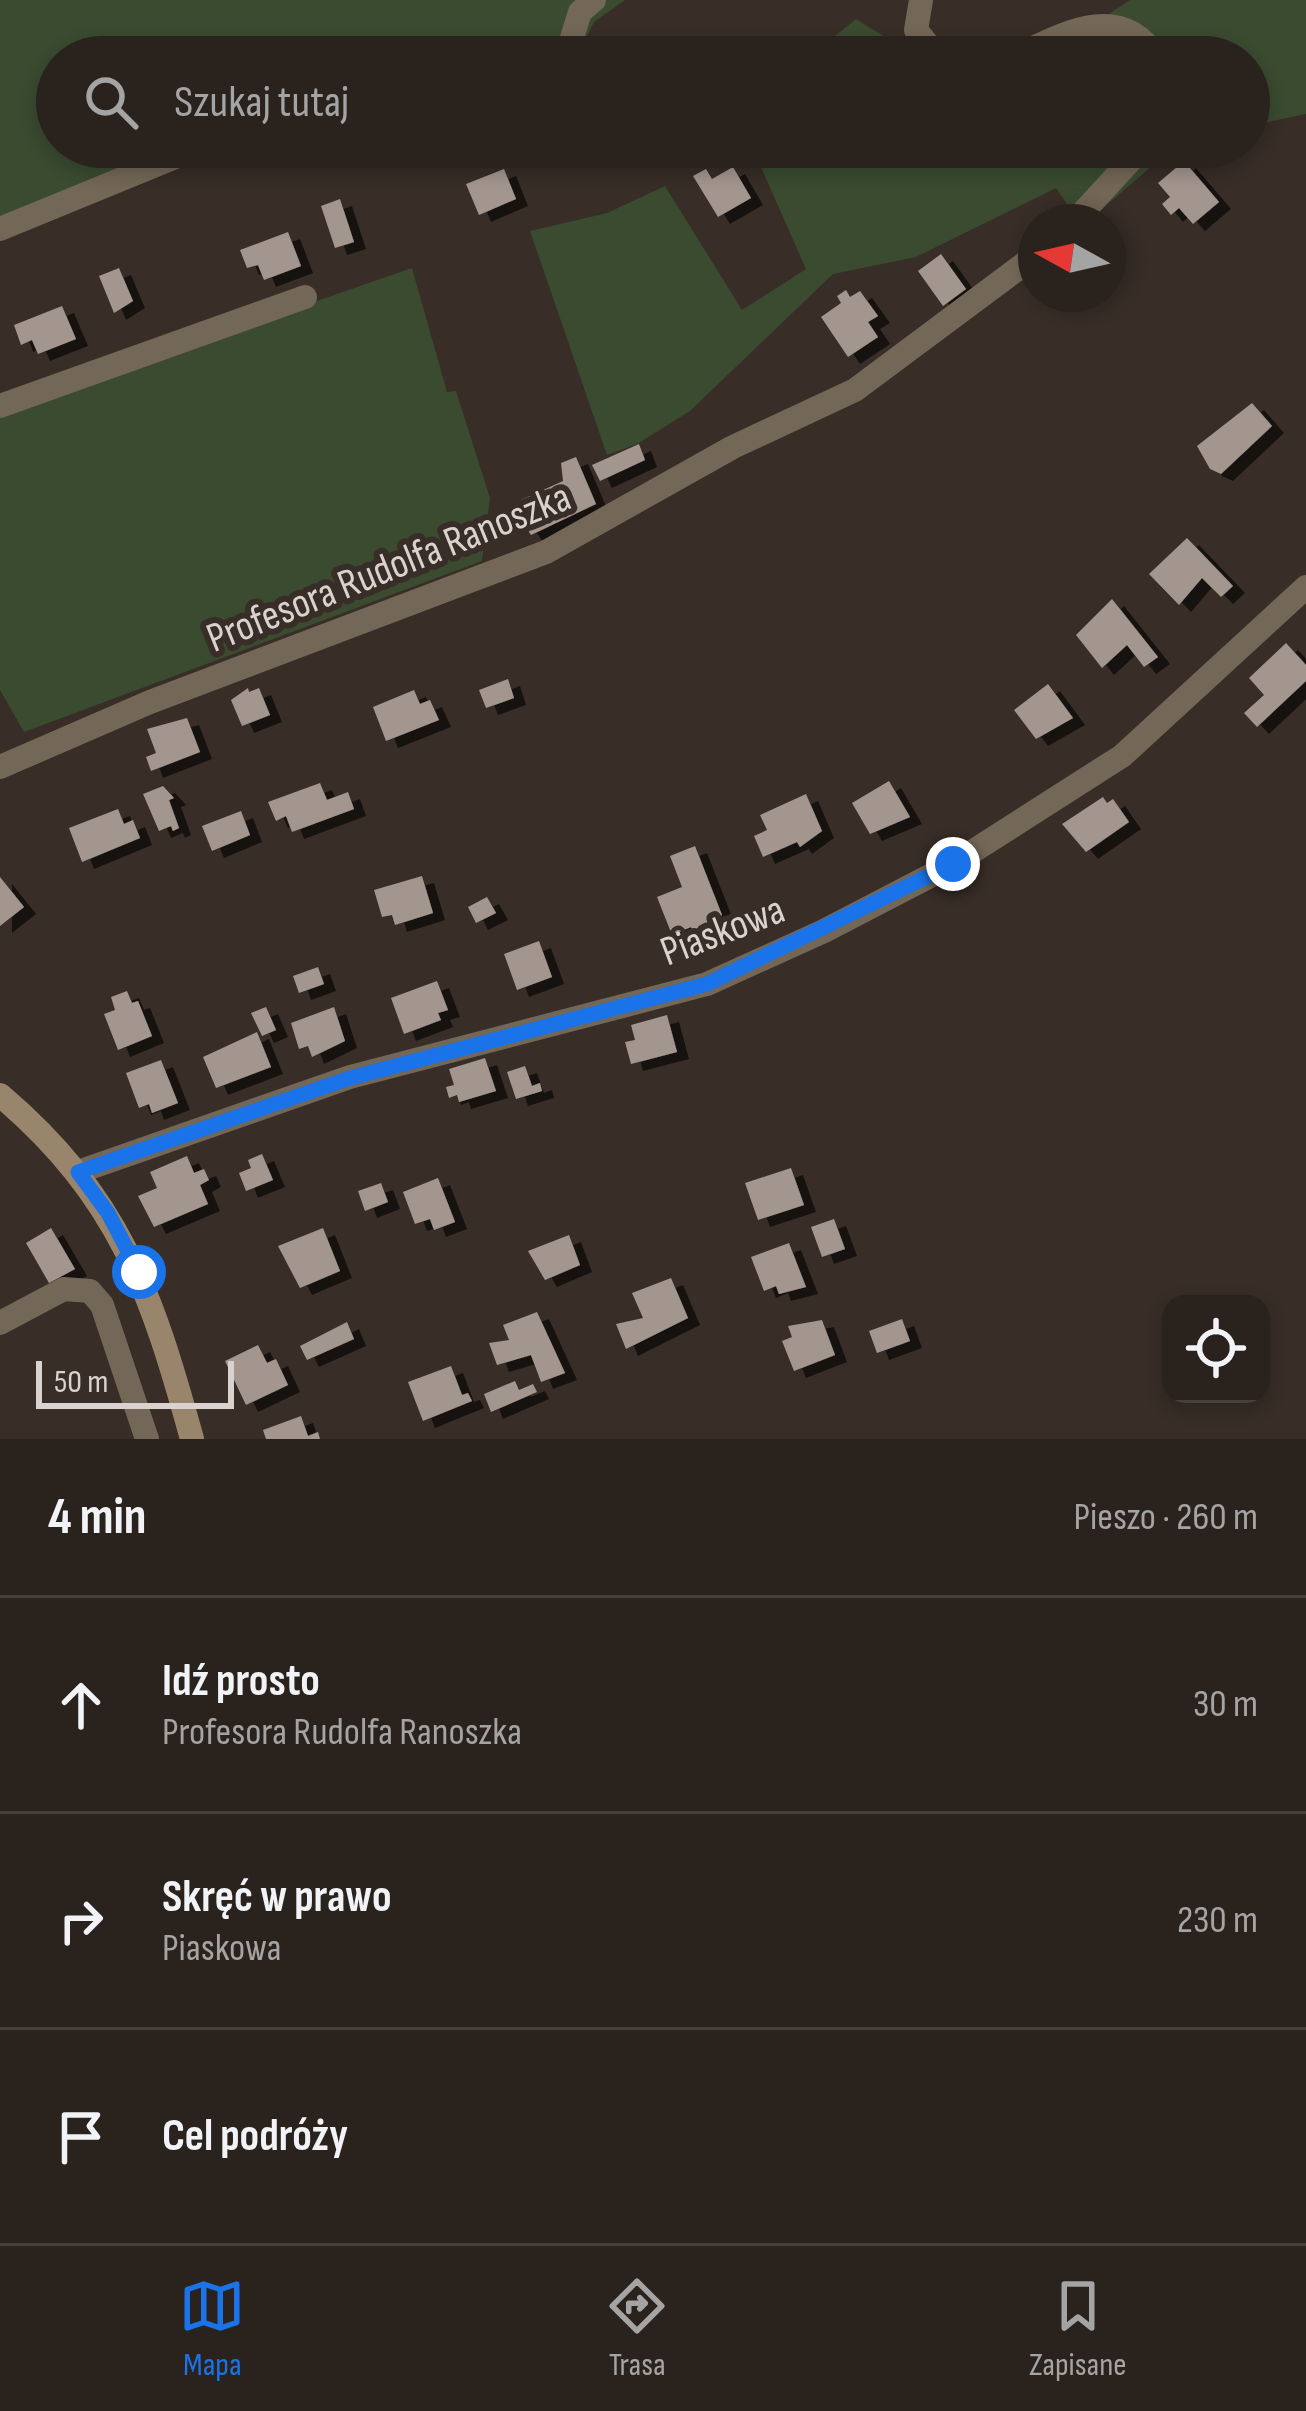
<!DOCTYPE html>
<html lang="pl">
<head>
<meta charset="utf-8">
<style>
  :root { --surface:#2a221d; --page:#362f2a; --text:#f1f3f6; --muted:#a5a4a4; --line:#463f3b; --accent:#1a73e8 }
  body { margin:0; font-family:"Sofia Sans Condensed",sans-serif; background:var(--page); color:var(--text) }
  .controls { position:absolute; right:36px; bottom:36px; display:grid; overflow:hidden; border-radius:24px; box-shadow:0 6px 18px #0003 }
  .controls button { width:108px; height:108px; display:grid; place-items:center; padding:0; border:0; border-bottom:3px solid var(--line); background:var(--surface); color:var(--text); font:60px sans-serif }
  .compass { position:absolute; left:1018px; top:204px; width:108px; height:108px; border-radius:50%; background:var(--surface); box-shadow:0 6px 18px #0003; rotate:278deg }
  .scale { position:absolute; left:36px; bottom:30px; width:198px; box-sizing:border-box; padding-left:12px; border:6px solid #d9d2cf; border-top:0; font-size:33px; line-height:42px; white-space:nowrap; color:#d9d2cf; -webkit-text-stroke:9px #382d27; paint-order:stroke }
  .stop { position:absolute; width:36px; height:36px; margin:-27px; border:9px solid #1a73e8; border-radius:50%; background:#fff }
  .stop.end { background:#1a73e8; border-color:#fff; box-shadow:0 3px 12px #0008 }
  .list { margin:0; padding:0; list-style:none }
  h2 { display:flex; justify-content:space-between; align-items:center; height:156px; margin:0; padding:0 48px; font-size:51px }
  h2 small { font-size:39px; font-weight:400; color:var(--muted) }
  .list li { display:grid; grid-template-columns:78px 1fr auto; gap:36px; align-items:center; box-sizing:border-box; height:216px; padding:0 48px; border-top:3px solid var(--line) }
  .list b { display:block; font-size:45px; white-space:nowrap }
  .list p { margin:0; font-size:39px; white-space:nowrap; color:var(--muted) }
  .list em { font-size:39px; font-style:normal; color:var(--muted) }
  .icon { flex:none; width:66px; height:66px; fill:none; stroke:currentColor; stroke-width:2; stroke-linecap:round; stroke-linejoin:round }
  .map { position:relative; flex:none; width:1306px; height:1439px; overflow:hidden }
  .search { position:absolute; background:var(--surface); box-shadow:0 6px 18px #0003; left:36px; right:36px; top:36px; height:132px; display:flex; align-items:center; gap:30px; box-sizing:border-box; padding:0 42px; border-radius:66px; color:var(--muted); font-size:45px }
  .sheet { height:804px; background:var(--surface) }
  nav { display:flex; justify-content:space-around; align-items:center; box-sizing:border-box; height:168px; border-top:3px solid var(--line); background:var(--surface); font-size:33px; color:var(--muted) }
  nav a { display:grid; justify-items:center; gap:6px }
  nav .on { color:var(--accent) }
  .map>svg:first-child { display:block }
  .green { fill:#3a4b30 }
  .building { fill:#a3968f; filter:url(#shadow) }
  .lines { fill:none; stroke-linecap:round; stroke-linejoin:round }
  .street { stroke:#736757; stroke-width:24 }
  .secondary { stroke:#99856b; stroke-width:24 }
  .route { stroke:#1a73e8; stroke-width:15 }
  .labels { text-anchor:middle; stroke-width:12; stroke-linejoin:round; paint-order:stroke }
  .street-label { font-size:42px; fill:#d9d2cf; stroke:#382d27 }
</style>
</head>
<body>
<div class="map">
<svg width="1306" height="1439" viewBox="0 0 1306 1439">
  <defs>
    <filter id="shadow"><feDropShadow dx="12" dy="7" stdDeviation="0" flood-color="#0009"/></filter>
  </defs>
  <rect width="100%" height="100%" fill="#382d27"/>
  <path class="green" d="M 0,0 L 625,0 L 594,22 L 577,57 L 57,57 L 57,147 L 172,147 L 0,218 Z
    M 1130,0 L 1306,0 L 1306,114 L 1249,126 L 1249,57 L 1044,57 Z
    M 856,19 L 918,57 L 809,57 Z
    M 752,147 L 1174,147 L 1087,222 L 1079,222 L 1056,188 L 916,257 L 833,274 L 690,411 L 637,444 L 607,455 L 530,231 L 607,213 L 665,186 L 742,310 L 806,269 Z
    M 412,268 L 447,392 L 456,391 L 490,498 L 482,561 L 24,732 L 0,690 L 0,411 Z"/>
  <path class="building" d="M 1184,161 L 1219,202 L 1193,224 L 1179,208 L 1171,215 L 1162,204 L 1170,197 L 1158,183 Z
    M 733,167 L 751,198 L 718,217 L 693,176 L 706,169 L 712,179 Z
    M 504,169 L 516,199 L 479,215 L 466,184 Z
    M 340,199 L 354,242 L 335,248 L 321,206 Z
    M 288,232 L 301,266 L 264,280 L 258,265 L 247,268 L 240,250 Z
    M 941,254 L 966,289 L 943,306 L 918,271 Z
    M 119,268 L 133,301 L 114,313 L 99,276 Z
    M 846,290 L 850,297 L 860,291 L 878,316 L 868,322 L 878,337 L 848,357 L 821,317 L 841,303 L 837,296 Z
    M 62,306 L 76,339 L 38,354 L 32,340 L 21,345 L 14,325 Z
    M 1252,403 L 1272,426 L 1221,474 L 1210,469 L 1197,446 Z
    M 639,444 L 645,460 L 600,481 L 592,465 Z
    M 576,457 L 596,504 L 531,535 L 518,516 L 526,512 L 521,500 L 563,481 L 561,463 Z
    M 1187,538 L 1233,586 L 1221,597 L 1202,578 L 1179,605 L 1149,574 Z
    M 1112,599 L 1158,657 L 1144,667 L 1127,645 L 1102,668 L 1076,635 Z
    M 1286,643 L 1306,665 L 1306,681 L 1257,727 L 1244,713 L 1264,695 L 1249,678 Z
    M 508,679 L 514,698 L 486,708 L 479,690 Z
    M 1048,684 L 1073,718 L 1036,739 L 1014,710 Z
    M 248,688 L 249,692 L 259,688 L 270,715 L 242,726 L 231,700 Z
    M 414,690 L 420,704 L 430,700 L 439,720 L 386,741 L 373,707 Z
    M 187,718 L 200,752 L 151,771 L 146,757 L 156,753 L 147,729 Z
    M 889,781 L 910,817 L 870,834 L 852,803 Z
    M 320,783 L 327,800 L 348,792 L 354,809 L 292,832 L 286,816 L 276,821 L 268,802 Z
    M 163,786 L 174,798 L 169,800 L 179,828 L 173,831 L 171,826 L 159,831 L 143,794 Z
    M 806,794 L 822,831 L 800,847 L 797,842 L 763,857 L 754,836 L 767,830 L 760,815 Z
    M 1103,797 L 1107,803 L 1113,799 L 1129,822 L 1086,852 L 1062,824 Z
    M 118,809 L 124,824 L 133,820 L 140,838 L 82,862 L 69,828 Z
    M 241,811 L 250,835 L 212,851 L 202,826 Z
    M 695,846 L 722,915 L 693,934 L 691,927 L 672,935 L 657,897 L 682,887 L 670,856 Z
    M 422,876 L 433,913 L 395,925 L 392,915 L 382,917 L 374,890 Z
    M 0,877 L 24,907 L 0,926 Z
    M 487,897 L 496,913 L 476,923 L 468,907 Z
    M 539,941 L 552,977 L 517,990 L 504,954 Z
    M 318,967 L 324,984 L 299,993 L 293,976 Z
    M 437,981 L 448,1010 L 438,1013 L 441,1020 L 404,1034 L 391,998 Z
    M 127,991 L 132,1003 L 138,1001 L 152,1036 L 118,1050 L 104,1014 L 115,1010 L 111,997 Z
    M 266,1007 L 276,1030 L 262,1036 L 251,1013 Z
    M 334,1007 L 345,1041 L 312,1057 L 308,1046 L 299,1049 L 291,1023 Z
    M 667,1015 L 677,1052 L 631,1064 L 625,1042 L 635,1040 L 631,1025 Z
    M 257,1032 L 271,1067 L 216,1088 L 203,1057 Z
    M 485,1058 L 496,1091 L 459,1102 L 457,1095 L 449,1098 L 446,1087 L 454,1085 L 449,1069 Z
    M 161,1060 L 178,1103 L 152,1113 L 149,1104 L 139,1108 L 126,1073 Z
    M 525,1066 L 532,1086 L 540,1083 L 542,1091 L 516,1099 L 507,1072 Z
    M 262,1154 L 273,1180 L 246,1191 L 239,1173 L 251,1168 L 248,1160 Z
    M 187,1156 L 194,1173 L 204,1169 L 209,1180 L 200,1185 L 208,1204 L 154,1227 L 138,1196 L 157,1188 L 150,1172 Z
    M 791,1168 L 804,1205 L 758,1220 L 745,1183 Z
    M 438,1178 L 455,1222 L 434,1230 L 430,1219 L 415,1224 L 403,1192 Z
    M 381,1183 L 388,1202 L 365,1211 L 358,1191 Z
    M 834,1219 L 845,1249 L 822,1257 L 811,1227 Z
    M 51,1228 L 75,1269 L 49,1283 L 26,1243 Z
    M 323,1228 L 340,1271 L 300,1288 L 278,1246 Z
    M 569,1235 L 580,1265 L 545,1280 L 528,1251 Z
    M 789,1243 L 806,1287 L 779,1294 L 776,1286 L 764,1291 L 751,1257 Z
    M 671,1278 L 688,1318 L 626,1349 L 616,1324 L 643,1318 L 632,1293 Z
    M 537,1312 L 565,1373 L 541,1382 L 531,1355 L 497,1365 L 489,1343 L 509,1340 L 503,1325 Z
    M 902,1319 L 910,1341 L 877,1353 L 869,1331 Z
    M 822,1320 L 835,1355 L 794,1371 L 782,1341 L 792,1337 L 788,1326 Z
    M 347,1322 L 354,1339 L 307,1360 L 300,1346 Z
    M 258,1345 L 267,1363 L 276,1359 L 288,1385 L 246,1405 L 225,1361 Z
    M 451,1366 L 462,1395 L 468,1393 L 472,1401 L 423,1421 L 408,1382 Z
    M 515,1381 L 519,1390 L 533,1384 L 537,1392 L 491,1412 L 484,1394 Z
    M 301,1416 L 308,1436 L 318,1432 L 320,1439 L 266,1439 L 263,1430 Z"/>
  <g class="lines">
    <path class="street" d="M 921,0 L 916,30 L 938,57
      M 566,57 L 580,12 L 594,0
      M 1014,57 C 1061,35 1120,0 1156,57
      M 1074,222 L 1143,147
      M 0,229 L 200,147
      M 0,406 L 305,297
      M 0,767 L 150,702 L 546,552 L 733,447 L 855,390 L 1036,255
      M 78,1172 L 350,1077 L 707,984 L 824,931 L 953,864 L 1122,756 L 1306,587
      M 0,1323 L 64,1289 L 90,1291 L 102,1305 L 147,1439"/>
    <path class="secondary" d="M 0,1095 C 119,1196 152,1293 192,1439"/>
  </g>
  <g class="lines">
    <path class="route" d="M 139,1272 L 108,1213 L 78,1172 L 350,1078 L 707,984 L 953,864"/>
  </g>
  <g class="labels">
    <g class="street-label">
      <text transform="translate(388 566) rotate(-22)" y="15">Profesora Rudolfa Ranoszka</text>
      <text transform="translate(722 929) rotate(-21)" y="15">Piaskowa</text>
    </g>
  </g>
</svg>
<div class="controls">
<button><svg class="icon" aria-label="locate" viewBox="0 0 24 24"><circle cx="12" cy="12" r="6"/><path d="M12 2v4M12 18v4M2 12h4M18 12h4"/></svg></button>
</div>
<svg class="compass" viewBox="-18 -18 36 36"><path d="M0-13l5 13h-10z" fill="#e53935"/><path d="M0 13l5-13h-10z" fill="#a5a4a4"/></svg>
<div class="scale">50 m</div>
<div class="stop" style="left:139px;top:1272px"></div>
<div class="stop end" style="left:953px;top:864px"></div>
<div class="search"><svg class="icon" aria-label="search" viewBox="0 0 24 24"><circle cx="10" cy="10" r="6"/><path d="M15 15l6 6"/></svg>Szukaj tutaj</div>
</div>
<section class="sheet">
<h2>4 min<small>Pieszo · 260 m</small></h2>
<ul class="list">
<li><svg class="icon" aria-label="ahead" viewBox="0 0 24 24"><path d="M12 20V5M6 11l6-6 6 6"/></svg><div><b>Idź prosto</b><p>Profesora Rudolfa Ranoszka</p></div><em>30 m</em></li>
<li><svg class="icon" aria-label="right" viewBox="0 0 24 24"><path d="M7 20v-9h11M14 6l5 5-5 5"/></svg><div><b>Skręć w prawo</b><p>Piaskowa</p></div><em>230 m</em></li>
<li><svg class="icon" aria-label="arrive" viewBox="0 0 24 24"><path d="M6 21V4h12l-3 4 3 4H6"/></svg><div><b>Cel podróży</b></div></li>
</ul>
</section>
<nav>
<a class="on"><svg class="icon" aria-label="map" viewBox="0 0 24 24"><path d="M3 6l6-2 6 2 6-2v14l-6 2-6-2-6 2zM9 4v14M15 6v14"/></svg>Mapa</a>
<a><svg class="icon" aria-label="directions" viewBox="0 0 24 24"><path d="M12 3l9 9-9 9-9-9zM9 14v-3h6M13 9l2 2-2 2"/></svg>Trasa</a>
<a><svg class="icon" aria-label="saved" viewBox="0 0 24 24"><path d="M7 4h10v16l-5-4-5 4z"/></svg>Zapisane</a>
</nav>
</body>
</html>
